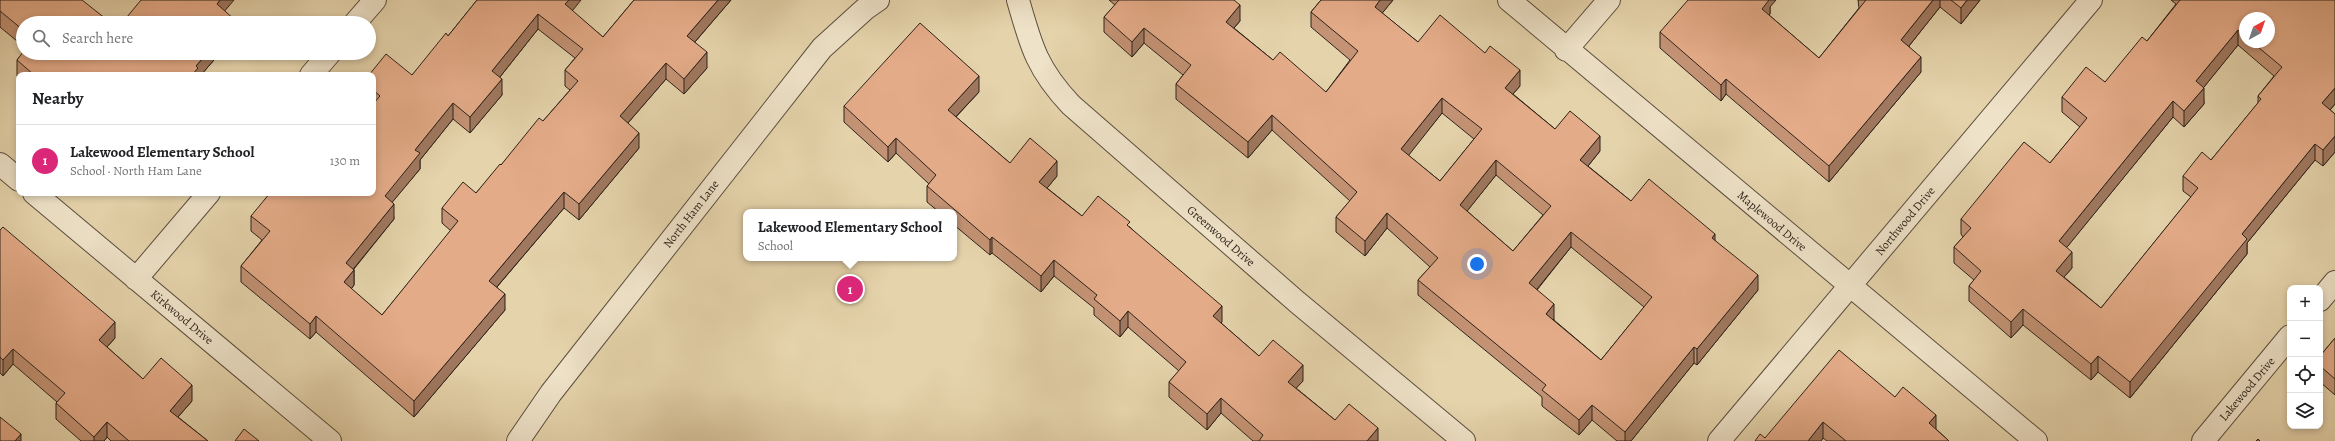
<!DOCTYPE html>
<html lang="en">
<head>
<meta charset="utf-8">
<style>
  :root { --surface:#fff; --page:#f6f6f6; --text:#202124; --muted:#757577; --line:#e0e0e0; --accent:#db2777 }
  body { margin:0; font-family:Alegreya,serif; background:var(--page); color:var(--text) }
  .controls { position:absolute; right:12px; bottom:12px; display:grid; overflow:hidden; border-radius:8px; box-shadow:0 2px 6px #0003 }
  .controls button { width:36px; height:36px; display:grid; place-items:center; padding:0; border:0; border-bottom:1px solid var(--line); background:var(--surface); color:var(--text); font:20px sans-serif }
  .compass { position:absolute; left:2239px; top:12px; width:36px; height:36px; border-radius:50%; background:var(--surface); box-shadow:0 2px 6px #0003; rotate:40deg }
  .you { position:absolute; left:1477px; top:264px; width:14px; height:14px; margin:-10px; border:3px solid #fff; border-radius:50%; background:#1a73e8; box-shadow:0 0 0 6px #1a73e833 }
  .badge { display:grid; place-items:center; width:26px; height:26px; border-radius:50%; background:var(--accent); color:#fff; font-size:13px; font-weight:700 }
  .pin { position:absolute; translate:-50% -50%; border:2px solid #fff; box-shadow:0 1px 4px #0006 }
  .popup { position:absolute; left:743px; top:209px; width:214px; height:52px; box-sizing:border-box; display:grid; place-content:center; border-radius:8px; background:var(--surface); filter:drop-shadow(0 1px 3px #0005); font-size:13px; white-space:nowrap; color:var(--muted) }
  .popup b { font-size:15px; color:var(--text) }
  .popup::after { content:''; position:absolute; left:50%; top:100%; margin-left:-8px; border:8px solid transparent; border-top-color:var(--surface) }
  .list { margin:0; padding:0; list-style:none }
  h2 { display:flex; justify-content:space-between; align-items:center; height:52px; margin:0; padding:0 16px; font-size:17px }
  h2 small { font-size:13px; font-weight:400; color:var(--muted) }
  .list li { display:grid; grid-template-columns:26px 1fr auto; gap:12px; align-items:center; box-sizing:border-box; height:72px; padding:0 16px; border-top:1px solid var(--line) }
  .list b { display:block; font-size:15px; white-space:nowrap }
  .list p { margin:0; font-size:13px; white-space:nowrap; color:var(--muted) }
  .list em { font-size:13px; font-style:normal; color:var(--muted) }
  .icon { flex:none; width:22px; height:22px; fill:none; stroke:currentColor; stroke-width:2; stroke-linecap:round; stroke-linejoin:round }
  .map { position:relative; flex:none; width:2335px; height:441px; overflow:hidden }
  .search { position:absolute; background:var(--surface); box-shadow:0 2px 6px #0003; left:16px; top:16px; width:360px; height:44px; display:flex; align-items:center; gap:10px; box-sizing:border-box; padding:0 14px; border-radius:22px; color:var(--muted); font-size:15px }
  .panel { position:absolute; background:var(--surface); box-shadow:0 2px 6px #0003; left:16px; top:72px; width:360px; height:124px; border-radius:8px }
  .map>svg:first-child { display:block }
  .lines { fill:none; stroke-linecap:round; stroke-linejoin:round }
  .minor-casing { stroke:#5b4e3e; stroke-width:24 }
  .minor { stroke:#eee2c8; stroke-width:22 }
  .wall { fill:#c49375; stroke:#2d221a; fill-rule:evenodd }
  .shaded-wall { fill:#a0785f; stroke:#2d221a }
  .building { fill:#e4ab88; stroke:#2d221a; fill-rule:evenodd }
  .labels { text-anchor:middle; stroke-width:3; stroke-linejoin:round; paint-order:stroke }
  .street-label { font-size:12px; fill:#2d221a; stroke:#eee2c8 }
</style>
</head>
<body>
<div class="map">
<svg width="2335" height="441" viewBox="0 0 2335 441">
  <rect width="100%" height="100%" fill="#e5d3ab"/>
  <filter id="stains"><feTurbulence type="fractalNoise" baseFrequency=".005" numOctaves="4"/><feColorMatrix values="0 0 0 0 .2 0 0 0 0 .09 0 0 0 0 .02 0 0 0 .5 -.17"/></filter>
  <radialGradient id="worn" r=".72"><stop offset=".6" stop-color="#630" stop-opacity="0"/><stop offset="1" stop-color="#630" stop-opacity=".3"/></radialGradient>
  <g class="lines">
    <defs>
      <path id="minor" d="M 1018,0 C 1031,46 1037,69 1071,105 L 1297,302 L 1464,441
        M 1509,0 L 2036,441
        M 355,23 L 375,0
        M 1566,50 L 1609,0
        M 311,75 L 330,53
        M 0,164 L 19,180
        M 34,193 L 330,441
        M 136,279 L 209,193
        M 2320,300 L 2335,282
        M 518,441 L 551,393 L 822,48 L 865,9 L 878,0
        M 1719,441 L 2091,0
        M 2203,441 L 2290,336"/>
    </defs>
    <use href="#minor" class="minor-casing"/>
    <use href="#minor" class="minor"/>
  </g>
  <path class="wall" d="M 0,0 L 23,23 L 23,46 L 0,27 Z
    M 477,0 L 572,11 L 603,37 L 634,0 L 731,0 L 695,42 L 707,68 L 684,94 L 666,79 L 628,123 L 639,148 L 579,220 L 564,208 L 497,287 L 505,310 L 414,417 L 316,332 L 310,339 L 241,282 L 241,266 L 262,240 L 251,231 L 251,216 L 373,193 L 373,75 L 412,75 L 448,36 ZM 538,29 L 575,58 L 565,70 L 565,86 L 570,90 L 543,121 L 501,165 L 476,193 L 442,208 L 442,223 L 451,231 L 382,315 L 351,289 L 354,285 L 354,269 L 394,219 L 392,202 L 420,169 L 420,160 L 453,119 L 470,133 L 502,95 L 500,77 Z
    M 1109,0 L 1234,0 L 1240,21 L 1234,28 L 1273,60 L 1326,92 L 1350,60 L 1311,27 L 1311,12 L 1321,0 L 1393,0 L 1382,13 L 1418,42 L 1520,86 L 1513,94 L 1555,129 L 1600,151 L 1588,166 L 1631,201 L 1715,240 L 1758,290 L 1697,365 L 1694,363 L 1631,441 L 1617,441 L 1592,420 L 1579,435 L 1542,406 L 1542,397 L 1418,295 L 1418,280 L 1430,267 L 1387,228 L 1365,256 L 1336,232 L 1336,217 L 1350,201 L 1272,130 L 1248,158 L 1176,99 L 1176,84 L 1183,75 L 1144,43 L 1132,57 L 1104,32 L 1104,17 L 1115,5 ZM 1442,113 L 1474,139 L 1440,181 L 1408,155 ZM 1496,175 L 1543,215 L 1513,251 L 1467,211 ZM 1571,247 L 1644,307 L 1601,360 L 1554,320 L 1554,319 L 1537,290 Z
    M 1858,0 L 1980,0 L 1961,24 L 1940,7 L 1909,46 L 1921,72 L 1829,182 L 1726,94 L 1721,101 L 1660,48 L 1660,32 L 1770,7 L 1770,14 L 1769,15 L 1819,58 L 1859,8 Z
    M 2171,0 L 2335,0 L 2335,104 L 2330,110 L 2335,114 L 2335,152 L 2323,166 L 2315,160 L 2247,243 L 2247,254 L 2130,398 L 2098,372 L 2091,380 L 2023,325 L 2011,338 L 1969,301 L 1969,286 L 1974,280 L 1954,263 L 1954,247 L 1963,237 L 1961,234 L 1961,219 L 2050,163 L 2080,127 L 2062,112 L 2062,97 L 2105,82 L 2147,41 L 2176,4 ZM 2245,18 L 2269,42 L 2245,42 ZM 2238,45 L 2274,76 L 2258,96 L 2258,103 L 2211,160 L 2183,176 L 2183,191 L 2191,197 L 2101,308 L 2064,277 L 2072,268 L 2066,248 L 2173,117 L 2184,127 L 2204,104 L 2203,88 Z
    M 23,53 L 220,53 L 201,75 L 19,75 L 19,78 L 17,76 L 17,60 Z
    M 979,92 L 956,117 L 1010,163 L 1057,176 L 1047,188 L 1082,216 L 1130,227 L 1222,322 L 1221,323 L 1259,356 L 1303,381 L 1296,388 L 1335,420 L 1378,441 L 1253,441 L 1221,413 L 1207,430 L 1169,397 L 1169,382 L 1179,371 L 1128,327 L 1120,337 L 1094,315 L 1094,308 L 1054,276 L 1041,292 L 992,253 L 990,255 L 954,225 L 954,212 L 939,212 L 927,202 L 927,186 L 929,184 L 896,153 L 888,162 L 844,122 L 844,106 Z
    M 0,230 L 115,338 L 107,347 L 143,379 L 192,401 L 178,417 L 208,441 L 111,441 L 107,437 L 104,441 L 81,441 L 56,419 L 56,403 L 57,402 L 13,364 L 3,376 L 0,373 Z
    M 2335,338 L 2335,395 L 2320,382 L 2320,356 Z
    M 1895,397 L 1936,429 L 1949,441 L 1827,441 L 1823,438 L 1821,441 L 1755,441 Z"/>
  <path class="shaded-wall" d="M 220,0 L 234,0 L 217,20 L 217,4 Z
    M 569,0 L 581,0 L 565,20 L 565,4 Z
    M 718,0 L 731,0 L 687,51 L 687,36 Z
    M 1380,0 L 1393,0 L 1375,22 L 1375,7 Z
    M 1767,0 L 1776,0 L 1770,7 L 1770,14 L 1762,24 L 1762,9 Z
    M 1933,0 L 1940,0 L 1940,7 L 1901,56 L 1901,40 Z
    M 1967,0 L 1980,0 L 1961,24 L 1961,8 Z
    M 1240,5 L 1240,21 L 1226,37 L 1226,22 Z
    M 538,14 L 538,29 L 492,87 L 492,71 Z
    M 1144,28 L 1144,43 L 1132,57 L 1132,42 Z
    M 2238,30 L 2238,45 L 2196,97 L 2196,81 Z
    M 707,52 L 707,68 L 684,94 L 684,79 Z
    M 207,53 L 220,53 L 201,75 L 192,75 L 196,66 Z
    M 1921,57 L 1921,72 L 1829,182 L 1829,166 Z
    M 666,63 L 666,79 L 620,132 L 620,116 Z
    M 1520,70 L 1520,86 L 1505,103 L 1505,88 Z
    M 979,76 L 979,92 L 948,125 L 948,110 Z
    M 502,79 L 502,95 L 470,133 L 470,117 Z
    M 1726,79 L 1726,94 L 1721,101 L 1721,85 Z
    M 2204,88 L 2204,104 L 2184,127 L 2184,111 Z
    M 2335,88 L 2335,104 L 2322,119 L 2322,103 Z
    M 1442,98 L 1442,113 L 1401,165 L 1401,149 Z
    M 2173,101 L 2173,117 L 2059,257 L 2059,241 Z
    M 453,103 L 453,119 L 420,160 L 420,169 L 385,211 L 385,196 L 415,150 Z
    M 1272,115 L 1272,130 L 1248,158 L 1248,142 Z
    M 639,133 L 639,148 L 579,220 L 579,204 Z
    M 1600,136 L 1600,151 L 1580,176 L 1580,160 Z
    M 2335,136 L 2335,152 L 2323,166 L 2323,150 Z
    M 896,138 L 896,153 L 888,162 L 888,147 Z
    M 2315,144 L 2315,160 L 2247,243 L 2247,254 L 2130,398 L 2130,382 L 2242,234 Z
    M 1496,160 L 1496,175 L 1460,220 L 1460,205 Z
    M 1057,161 L 1057,176 L 1039,198 L 1039,182 Z
    M 564,192 L 564,208 L 489,296 L 489,281 Z
    M 394,204 L 394,219 L 346,278 L 346,263 Z
    M 1387,213 L 1387,228 L 1365,256 L 1365,241 Z
    M 1571,232 L 1571,247 L 1529,299 L 1529,283 Z
    M 1715,234 L 1715,250 L 1712,238 Z
    M 992,237 L 992,253 L 990,255 L 990,240 Z
    M 2072,252 L 2072,268 L 2056,286 L 2056,271 Z
    M 1054,260 L 1054,276 L 1041,292 L 1041,276 Z
    M 354,270 L 354,285 L 344,298 L 344,282 Z
    M 1758,275 L 1758,290 L 1697,365 L 1697,349 Z
    M 505,294 L 505,310 L 414,417 L 414,401 Z
    M 1554,304 L 1554,319 L 1546,329 L 1546,314 Z
    M 1222,306 L 1222,322 L 1213,332 L 1213,316 Z
    M 2023,309 L 2023,325 L 2011,338 L 2011,322 Z
    M 1128,311 L 1128,327 L 1120,337 L 1120,321 Z
    M 316,316 L 316,332 L 310,339 L 310,324 Z
    M 115,322 L 115,338 L 99,356 L 99,340 Z
    M 1694,347 L 1694,363 L 1631,441 L 1625,441 L 1625,432 Z
    M 13,349 L 13,364 L 3,376 L 3,360 Z
    M 2098,356 L 2098,372 L 2091,380 L 2091,364 Z
    M 1303,365 L 1303,381 L 1288,397 L 1288,382 Z
    M 192,385 L 192,401 L 170,426 L 170,411 Z
    M 1221,398 L 1221,413 L 1207,430 L 1207,414 Z
    M 1592,405 L 1592,420 L 1579,435 L 1579,420 Z
    M 1936,415 L 1936,431 L 1929,423 Z
    M 107,422 L 107,437 L 104,441 L 94,441 L 94,437 Z
    M 1823,422 L 1823,438 L 1821,441 L 1808,441 Z
    M 1378,428 L 1378,441 L 1367,441 Z
    M 21,434 L 21,441 L 15,441 Z"/>
  <path class="building" d="M 0,0 L 82,0 L 111,23 L 23,23 L 23,30 L 0,11 Z
    M 141,0 L 220,0 L 217,4 L 235,20 L 232,23 L 122,23 Z
    M 477,0 L 569,0 L 565,4 L 603,37 L 634,0 L 718,0 L 687,36 L 707,52 L 684,79 L 666,63 L 620,116 L 639,133 L 579,204 L 564,192 L 489,281 L 505,294 L 414,401 L 316,316 L 310,324 L 241,266 L 270,231 L 251,216 L 270,193 L 373,193 L 373,104 L 380,96 L 373,90 L 373,75 L 369,75 L 386,54 L 412,75 L 446,33 L 448,36 ZM 538,14 L 583,49 L 565,70 L 578,81 L 543,121 L 539,118 L 501,165 L 500,164 L 476,193 L 463,182 L 442,208 L 458,221 L 382,315 L 344,282 L 354,270 L 346,263 L 394,204 L 385,196 L 420,153 L 415,150 L 453,103 L 470,117 L 502,79 L 492,71 Z
    M 1119,0 L 1234,0 L 1240,5 L 1226,22 L 1273,60 L 1280,52 L 1326,92 L 1358,51 L 1311,12 L 1321,0 L 1380,0 L 1375,7 L 1418,42 L 1440,15 L 1485,53 L 1490,46 L 1520,70 L 1505,88 L 1555,129 L 1570,111 L 1600,136 L 1580,160 L 1631,201 L 1649,179 L 1715,234 L 1712,238 L 1758,275 L 1697,349 L 1694,347 L 1625,432 L 1592,405 L 1579,420 L 1542,390 L 1546,385 L 1418,280 L 1438,258 L 1387,213 L 1365,241 L 1336,217 L 1357,192 L 1272,115 L 1248,142 L 1176,84 L 1191,65 L 1144,28 L 1132,42 L 1104,17 ZM 1442,98 L 1482,129 L 1440,181 L 1401,149 ZM 1496,160 L 1551,206 L 1513,251 L 1460,205 ZM 1571,232 L 1652,297 L 1601,360 L 1546,314 L 1554,304 L 1529,283 Z
    M 1688,0 L 1769,0 L 1762,9 L 1819,58 L 1866,0 L 1933,0 L 1901,40 L 1921,57 L 1829,166 L 1726,79 L 1721,85 L 1660,32 Z
    M 1951,0 L 1967,0 L 1961,8 Z
    M 2180,0 L 2335,0 L 2335,88 L 2322,103 L 2335,114 L 2335,136 L 2323,150 L 2315,144 L 2242,234 L 2247,239 L 2130,382 L 2098,356 L 2091,364 L 2023,309 L 2011,322 L 1969,286 L 1981,271 L 1954,247 L 1971,228 L 1961,219 L 2024,142 L 2050,163 L 2087,118 L 2062,97 L 2086,67 L 2105,82 L 2142,37 L 2147,41 ZM 2245,18 L 2269,18 L 2269,42 L 2252,42 L 2282,67 L 2258,96 L 2261,99 L 2211,160 L 2202,152 L 2183,176 L 2198,188 L 2101,308 L 2056,271 L 2072,252 L 2059,241 L 2173,101 L 2184,111 L 2204,88 L 2196,81 L 2238,30 L 2245,36 Z
    M 920,23 L 979,76 L 948,110 L 1010,163 L 1030,138 L 1057,161 L 1039,182 L 1082,216 L 1098,196 L 1130,222 L 1127,225 L 1222,306 L 1213,316 L 1259,356 L 1273,340 L 1303,365 L 1288,382 L 1335,420 L 1349,404 L 1378,428 L 1367,441 L 1259,441 L 1263,435 L 1221,398 L 1207,414 L 1169,382 L 1186,362 L 1128,311 L 1120,321 L 1094,299 L 1097,295 L 1054,260 L 1041,276 L 992,237 L 990,240 L 927,186 L 936,175 L 896,138 L 888,147 L 844,106 Z
    M 23,52 L 23,53 L 207,53 L 196,66 L 198,68 L 192,75 L 34,75 L 17,60 Z
    M 3,227 L 115,322 L 99,340 L 143,379 L 161,358 L 192,385 L 170,411 L 208,441 L 129,441 L 107,422 L 94,437 L 56,403 L 65,393 L 13,349 L 3,360 L 0,357 L 0,230 Z
    M 2335,338 L 2335,379 L 2320,366 L 2320,356 Z
    M 1839,350 L 1895,397 L 1903,387 L 1936,415 L 1929,423 L 1949,441 L 1846,441 L 1823,422 L 1808,441 L 1755,441 L 1760,434 L 1765,438 Z
    M 0,417 L 21,434 L 15,441 L 0,441 Z
    M 244,429 L 259,441 L 235,441 Z
    M 2258,439 L 2260,441 L 2256,441 Z"/>
  <g class="labels">
    <g class="street-label">
      <text transform="translate(691 214) rotate(-52)" y="4">North Ham Lane</text>
      <text transform="translate(1772 221) rotate(40)" y="4">Maplewood Drive</text>
      <text transform="translate(1905 221) rotate(-50)" y="4">Northwood Drive</text>
      <text transform="translate(1221 236) rotate(41)" y="4">Greenwood Drive</text>
      <text transform="translate(182 317) rotate(40)" y="4">Kirkwood Drive</text>
      <text transform="translate(2247 389) rotate(-50)" y="4">Lakewood Drive</text>
    </g>
  </g>
  <rect width="100%" height="100%" filter="url(#stains)"/>
  <rect width="100%" height="100%" fill="url(#worn)"/>
</svg>
<div class="controls">
<button>+</button>
<button>−</button>
<button><svg class="icon" aria-label="locate" viewBox="0 0 24 24"><circle cx="12" cy="12" r="6"/><path d="M12 2v4M12 18v4M2 12h4M18 12h4"/></svg></button>
<button><svg class="icon" aria-label="layers" viewBox="0 0 24 24"><path d="M12 4l9 5-9 5-9-5zM3 14l9 5 9-5"/></svg></button>
</div>
<svg class="compass" viewBox="-18 -18 36 36"><path d="M0-13l5 13h-10z" fill="#e53935"/><path d="M0 13l5-13h-10z" fill="#757577"/></svg>
<div class="you"></div>
<div class="pin badge" style="left:850px;top:289px">1</div>
<div class="popup"><b>Lakewood Elementary School</b>School</div>
<div class="search"><svg class="icon" aria-label="search" viewBox="0 0 24 24"><circle cx="10" cy="10" r="6"/><path d="M15 15l6 6"/></svg>Search here</div>
<section class="panel">
<h2>Nearby<small></small></h2>
<ul class="list">
<li><span class="badge">1</span><div><b>Lakewood Elementary School</b><p>School · North Ham Lane</p></div><em>130 m</em></li>
</ul>
</section>
</div>
</body>
</html>
